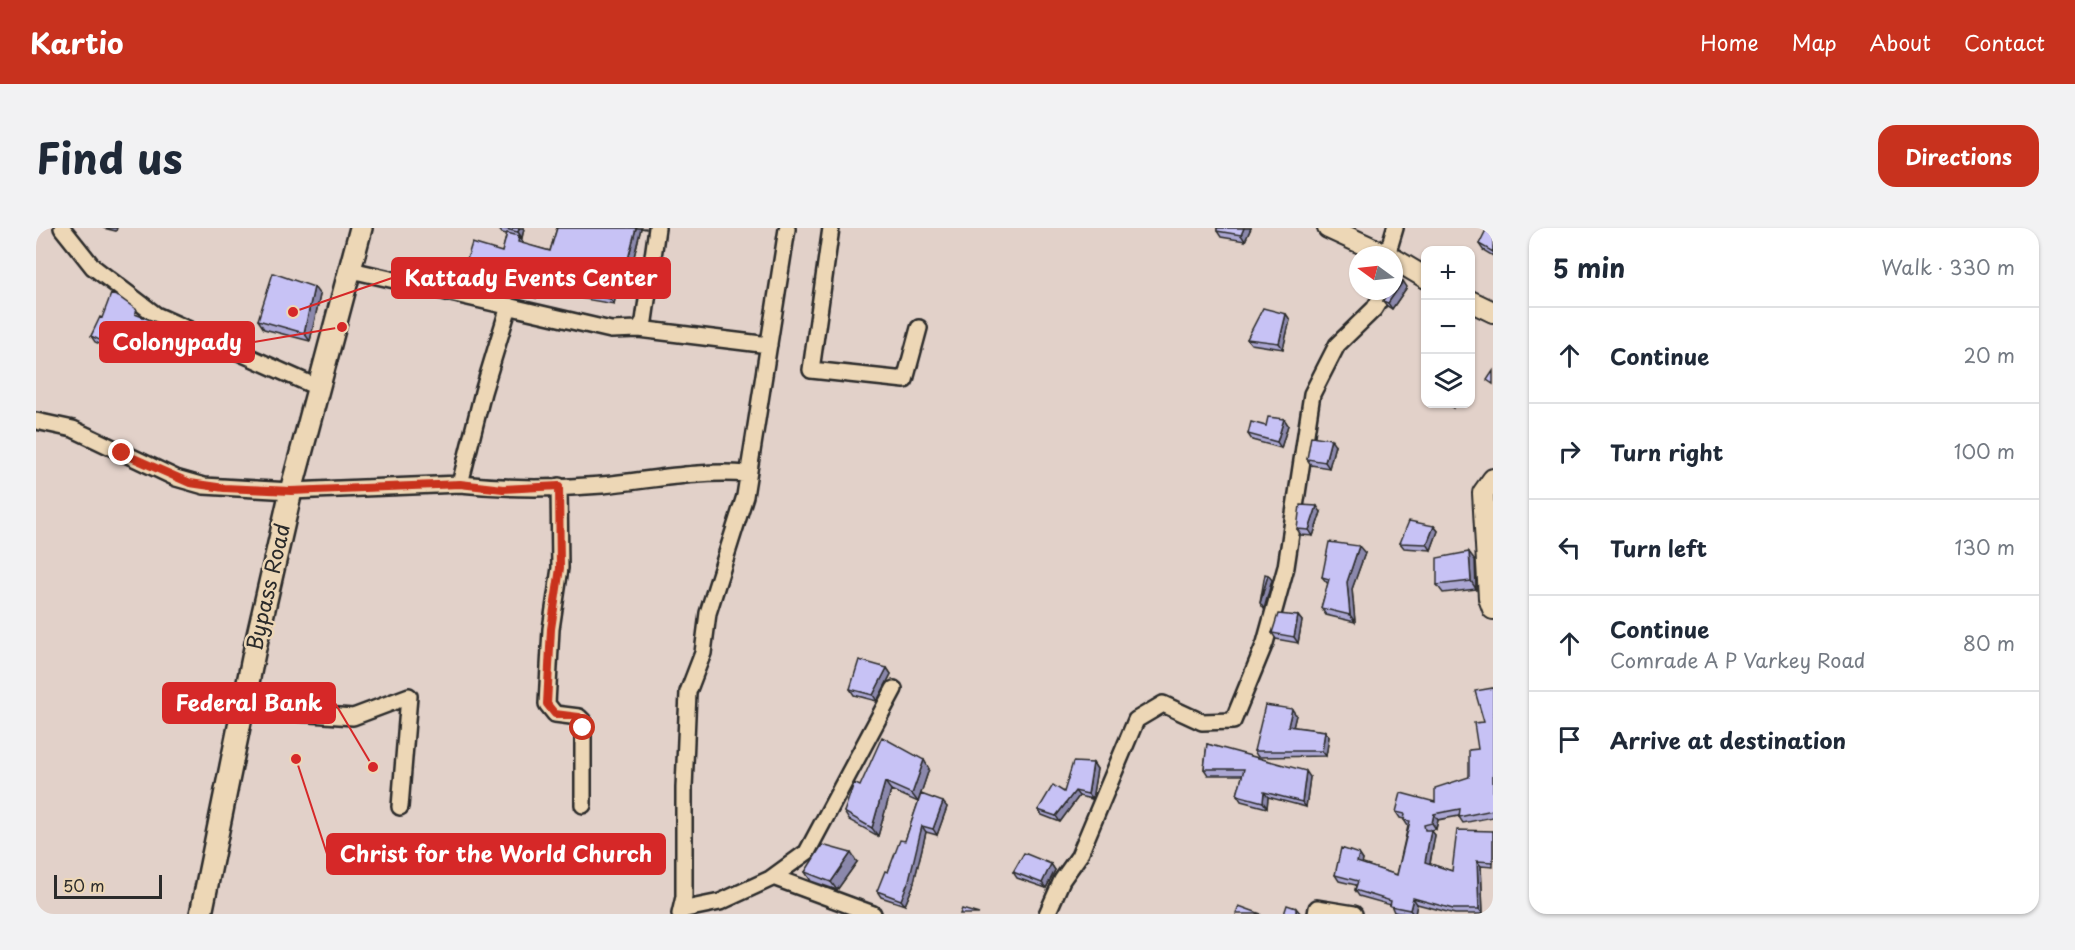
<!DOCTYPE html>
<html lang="en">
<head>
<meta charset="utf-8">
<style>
  :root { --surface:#fff; --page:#f2f2f3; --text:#1f2937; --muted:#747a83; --line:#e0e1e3; --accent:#c8321e }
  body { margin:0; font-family:"Playpen Sans",sans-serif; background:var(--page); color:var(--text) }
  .controls { position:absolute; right:18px; top:18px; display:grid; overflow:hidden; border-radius:12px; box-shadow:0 2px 4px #0004 }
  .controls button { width:54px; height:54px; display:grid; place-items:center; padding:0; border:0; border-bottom:2px solid var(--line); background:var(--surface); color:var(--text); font:30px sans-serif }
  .compass { position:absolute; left:1313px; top:18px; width:54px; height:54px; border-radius:50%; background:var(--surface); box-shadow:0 2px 4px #0004; rotate:285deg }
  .scale { position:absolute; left:18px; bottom:15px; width:108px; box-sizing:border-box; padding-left:6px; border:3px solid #2b2b2b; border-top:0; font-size:16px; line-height:21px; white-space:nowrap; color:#2b2b2b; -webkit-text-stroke:4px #edd7b6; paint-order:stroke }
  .stop { position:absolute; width:18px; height:18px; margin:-14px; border:4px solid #c8321e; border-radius:50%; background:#fff }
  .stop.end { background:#c8321e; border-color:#fff; box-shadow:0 2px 6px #0008 }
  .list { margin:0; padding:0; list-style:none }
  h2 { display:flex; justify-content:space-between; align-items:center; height:78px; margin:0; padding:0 24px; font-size:26px }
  h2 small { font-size:20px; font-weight:400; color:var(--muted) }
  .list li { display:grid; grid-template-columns:39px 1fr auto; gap:18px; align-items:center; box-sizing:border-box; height:96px; padding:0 24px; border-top:2px solid var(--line) }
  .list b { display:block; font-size:22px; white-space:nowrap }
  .list p { margin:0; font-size:20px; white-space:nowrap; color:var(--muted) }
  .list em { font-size:20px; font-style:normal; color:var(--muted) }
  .icon { flex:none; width:33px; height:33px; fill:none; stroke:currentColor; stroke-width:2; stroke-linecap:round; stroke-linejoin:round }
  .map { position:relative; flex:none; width:1457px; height:686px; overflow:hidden; border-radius:18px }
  header { display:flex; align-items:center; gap:36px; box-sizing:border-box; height:84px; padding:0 30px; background:var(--accent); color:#fff }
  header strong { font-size:28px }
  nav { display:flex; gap:33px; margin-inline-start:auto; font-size:21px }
  .intro { display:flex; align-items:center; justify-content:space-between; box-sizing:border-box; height:144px; padding:0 36px }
  h1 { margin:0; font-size:42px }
  .button { padding:15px 27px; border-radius:18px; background:var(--accent); color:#fff; font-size:21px; font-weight:700 }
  main { display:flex; gap:36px; padding:0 36px }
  aside { flex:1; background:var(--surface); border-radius:18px; box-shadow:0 2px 4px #0004 }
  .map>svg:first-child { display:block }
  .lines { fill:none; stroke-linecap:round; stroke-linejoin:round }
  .minor-casing { stroke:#2b2b2b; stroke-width:20 }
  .tertiary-casing { stroke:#2b2b2b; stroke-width:24 }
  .secondary-casing { stroke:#2b2b2b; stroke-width:26 }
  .minor { stroke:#edd7b6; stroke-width:15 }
  .tertiary { stroke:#edd7b6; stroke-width:20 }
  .secondary { stroke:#edd7b6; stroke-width:21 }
  .wall { fill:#aba7d3; stroke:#2b2b2b; stroke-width:1.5 }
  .shaded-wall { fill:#8b88ac; stroke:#2b2b2b; stroke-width:1.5 }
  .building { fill:#c7c2f5; stroke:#2b2b2b; stroke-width:1.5 }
  .route { stroke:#c8321e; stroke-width:8 }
  .labels { text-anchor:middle; stroke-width:5; stroke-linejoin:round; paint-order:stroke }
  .street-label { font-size:21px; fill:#2b2b2b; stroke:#edd7b6 }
  .leader { fill:none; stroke:#d62828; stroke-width:2 }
  .callout-dot { fill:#d62828; stroke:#edd7b6; stroke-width:2 }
  .callout { fill:#d62828; stroke:#d62828; stroke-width:2 }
  .callout-label { font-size:22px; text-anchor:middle; font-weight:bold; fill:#fff }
</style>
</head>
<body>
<header>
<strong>Kartio</strong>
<nav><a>Home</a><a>Map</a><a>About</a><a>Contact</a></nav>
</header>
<div class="intro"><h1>Find us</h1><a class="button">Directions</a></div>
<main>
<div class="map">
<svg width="1457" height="686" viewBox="0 0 1457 686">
  <rect width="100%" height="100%" fill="#e2d1c9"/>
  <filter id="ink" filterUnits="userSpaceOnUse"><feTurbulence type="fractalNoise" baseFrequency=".0167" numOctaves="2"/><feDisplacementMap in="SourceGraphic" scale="12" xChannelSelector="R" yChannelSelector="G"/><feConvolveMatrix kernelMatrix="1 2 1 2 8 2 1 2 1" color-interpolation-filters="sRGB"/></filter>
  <g filter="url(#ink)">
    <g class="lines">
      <defs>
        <path id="minor" d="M 26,0 L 57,39 L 120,87 L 283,160
          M 795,0 L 775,142 L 869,152 L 883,100
          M 1351,27 L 1359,0
          M 315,42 L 575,102 L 603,101 L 608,93 L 621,0
          M 473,78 L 447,164 L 424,256 C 471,261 519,261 566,257 C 617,252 660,242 712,246
          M 603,101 L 733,117
          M 0,193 L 37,201 L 140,250 L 168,258 L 255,263 L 424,256
          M 523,258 L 524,340 L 515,401 L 511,476 L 519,486 L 543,489 L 547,493 L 547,577
          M 206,481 L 317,489 L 373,468 L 364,579
          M 737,649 L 837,686
          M 645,682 L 684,674 L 734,651 L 771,624 L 858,461
          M 644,686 L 648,669 L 648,560 L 652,464 L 667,425 L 672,385 L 709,268 L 751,1
          M 1011,686 L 1026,652 L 1043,628 L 1100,492 L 1127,476 L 1166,494 L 1197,493 L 1229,415 L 1250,339 L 1276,166 L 1301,117 L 1338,81 L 1349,63
          M 1280,686 L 1281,680 L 1318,686"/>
        <path id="tertiary" d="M 1292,0 L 1351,27
          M 1358,31 L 1390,50
          M 1434,73 L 1457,84
          M 1457,251 L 1447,265 L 1453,370 L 1457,381"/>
        <path id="secondary" d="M 165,686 L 219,420 L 255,263 L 325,0"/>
      </defs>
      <use href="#minor" class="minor-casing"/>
      <use href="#tertiary" class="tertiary-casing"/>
      <use href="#secondary" class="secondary-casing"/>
      <use href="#minor" class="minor"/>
      <use href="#tertiary" class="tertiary"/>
      <use href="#secondary" class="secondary"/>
    </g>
    <path class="wall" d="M 67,0 L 81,0 L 80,3 Z
      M 462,0 L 488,0 L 486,10 L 484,9 L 487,14 L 487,16 L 514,23 L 521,0 L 610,0 L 610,1 L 605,0 L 593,49 L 584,47 L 578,76 L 502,63 L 500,70 L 477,63 L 474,59 L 432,46 L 428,41 L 466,24 L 471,6 L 466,5 Z
      M 1181,0 L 1215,0 L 1209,13 L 1185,9 L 1181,3 Z
      M 1457,0 L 1457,28 L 1447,22 L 1443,16 Z
      M 1371,59 L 1356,81 L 1351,78 L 1347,73 Z
      M 284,67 L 274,113 L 228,101 L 222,92 Z
      M 1250,86 L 1254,92 L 1247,121 L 1215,116 L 1211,111 Z
      M 104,88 L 130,98 L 134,104 L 127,128 L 88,116 L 84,125 L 59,114 L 55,108 L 66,90 L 105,88 Z
      M 1248,191 L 1252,197 L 1245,220 L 1216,212 L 1212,206 Z
      M 1299,217 L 1293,240 L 1275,237 L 1271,231 Z
      M 1285,284 L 1277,308 L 1265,307 L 1261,301 Z
      M 1398,298 L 1402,303 L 1395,322 L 1368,320 L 1364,315 Z
      M 1329,325 L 1316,361 L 1319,394 L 1290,387 L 1285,380 L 1292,356 L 1286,349 Z
      M 1439,332 L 1440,361 L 1407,365 L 1401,357 Z
      M 1262,388 L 1266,393 L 1262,415 L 1240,411 L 1236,405 Z
      M 851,440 L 855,446 L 841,473 L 818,467 L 814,461 Z
      M 1457,460 L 1457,589 L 1427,595 L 1423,589 L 1423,588 L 1402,592 L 1400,601 L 1395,602 L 1399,607 L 1394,636 L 1416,643 L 1457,603 L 1457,639 L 1445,638 L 1447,686 L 1419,686 L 1381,676 L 1379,686 L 1371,686 L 1358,684 L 1355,677 L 1323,668 L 1319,662 L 1320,657 L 1303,653 L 1299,647 L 1323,626 L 1327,632 L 1326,636 L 1361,647 L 1372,598 L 1368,592 L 1368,591 L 1364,590 L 1360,584 L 1399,574 L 1433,549 L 1442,521 L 1448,494 Z
      M 1260,487 L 1257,499 L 1289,503 L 1293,509 L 1290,528 L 1222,529 L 1218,523 Z
      M 1171,516 L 1274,549 L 1270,579 L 1232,569 L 1231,580 L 1205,573 L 1201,567 L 1207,547 L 1172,547 L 1168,541 Z
      M 888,532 L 893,541 L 882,574 L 855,562 L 842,608 L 813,592 L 808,584 L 824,558 Z
      M 1057,535 L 1061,541 L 1056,571 L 1043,568 L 1024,594 L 1006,587 L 1002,582 L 1028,564 Z
      M 885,566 L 911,579 L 901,607 L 890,604 L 877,658 L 869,677 L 845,669 L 841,663 L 869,613 Z
      M 821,634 L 801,662 L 775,653 L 769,644 Z
      M 1015,636 L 1019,642 L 1010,660 L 981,650 L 977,644 Z"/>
    <path class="shaded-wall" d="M 483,0 L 488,0 L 486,10 L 482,4 Z
      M 600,0 L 605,0 L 593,49 L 589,43 Z
      M 1208,0 L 1215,0 L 1209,13 L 1205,7 Z
      M 483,8 L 487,14 L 486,20 L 482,14 Z
      M 580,42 L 584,47 L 578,76 L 574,71 Z
      M 1367,53 L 1371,59 L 1356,81 L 1352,75 Z
      M 498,57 L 502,63 L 500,70 L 496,65 Z
      M 278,59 L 284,67 L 274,113 L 268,105 Z
      M 1250,86 L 1254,92 L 1247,121 L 1243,115 Z
      M 130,98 L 134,104 L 127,128 L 123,122 Z
      M 84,111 L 88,116 L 84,125 L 80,120 Z
      M 1414,176 L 1419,176 L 1417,180 Z
      M 1248,191 L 1252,197 L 1245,220 L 1241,214 Z
      M 1295,211 L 1299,217 L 1293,240 L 1289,234 Z
      M 1281,278 L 1285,284 L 1277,308 L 1273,302 Z
      M 1398,298 L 1402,303 L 1395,322 L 1391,316 Z
      M 1323,318 L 1329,325 L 1316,361 L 1319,394 L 1314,387 L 1311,354 Z
      M 1433,324 L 1439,332 L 1440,361 L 1435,353 Z
      M 1232,347 L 1236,352 L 1228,381 L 1224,375 Z
      M 1262,388 L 1266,393 L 1262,415 L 1258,409 Z
      M 851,440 L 855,446 L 841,473 L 837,467 Z
      M 1256,481 L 1260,487 L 1256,504 L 1252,498 Z
      M 1289,503 L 1293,509 L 1290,528 L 1286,523 Z
      M 888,532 L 893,541 L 882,574 L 876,566 Z
      M 1057,535 L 1061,541 L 1056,571 L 1052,566 Z
      M 1270,543 L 1274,549 L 1270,579 L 1266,574 Z
      M 849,554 L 855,562 L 842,608 L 836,600 Z
      M 1039,563 L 1043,568 L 1024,594 L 1020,588 Z
      M 1228,564 L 1232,569 L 1231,580 L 1227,574 Z
      M 907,574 L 911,579 L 901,607 L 897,601 Z
      M 1398,586 L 1402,592 L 1400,601 L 1396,595 Z
      M 886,598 L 890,604 L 877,658 L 869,677 L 865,672 Z
      M 1395,602 L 1399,607 L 1393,640 L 1389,634 Z
      M 815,625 L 821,634 L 801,662 L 795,654 Z
      M 1323,626 L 1327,632 L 1325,640 L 1321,634 Z
      M 1441,633 L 1445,638 L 1447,686 L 1443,681 Z
      M 1015,636 L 1019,642 L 1010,660 L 1006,655 Z
      M 1377,670 L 1381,676 L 1379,686 L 1377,686 L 1374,682 Z
      M 1260,680 L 1265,686 L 1260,686 Z"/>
    <path class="building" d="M 465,0 L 483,0 L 482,4 Z
      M 521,0 L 600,0 L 589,43 L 580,42 L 574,71 L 498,57 L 496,65 L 473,57 L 474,55 L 428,41 L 436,15 L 466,24 L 471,5 L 483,8 L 482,14 L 514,23 Z
      M 1181,0 L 1208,0 L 1205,7 L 1181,3 Z
      M 1451,0 L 1457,0 L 1457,24 L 1443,16 Z
      M 237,45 L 278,59 L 268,105 L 222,92 Z
      M 1358,49 L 1367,53 L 1352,75 L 1347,73 L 1352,63 L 1358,63 Z
      M 75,66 L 83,69 L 101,82 L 99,86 L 130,98 L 123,122 L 84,111 L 80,120 L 55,108 L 64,89 L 66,90 Z
      M 1227,80 L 1250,86 L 1243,115 L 1211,111 Z
      M 1457,143 L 1457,156 L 1451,152 Z
      M 1232,189 L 1248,191 L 1241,214 L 1212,206 L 1215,194 L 1230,198 Z
      M 1275,208 L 1295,211 L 1289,234 L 1271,231 Z
      M 1264,277 L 1281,278 L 1273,302 L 1261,301 Z
      M 1373,293 L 1398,298 L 1391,316 L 1364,315 Z
      M 1293,314 L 1323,318 L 1311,354 L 1314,387 L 1285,380 L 1293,351 L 1286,349 Z
      M 1433,324 L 1435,353 L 1401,357 L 1401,330 Z
      M 1229,346 L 1232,347 L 1224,375 Z
      M 1242,386 L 1262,388 L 1258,409 L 1236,405 Z
      M 823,432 L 851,440 L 837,467 L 814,461 Z
      M 1457,460 L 1457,582 L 1423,589 L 1424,581 L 1398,586 L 1396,595 L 1388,597 L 1389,602 L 1395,602 L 1389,634 L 1416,643 L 1421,602 L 1457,603 L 1457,634 L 1441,633 L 1443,681 L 1417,681 L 1377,670 L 1374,682 L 1354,678 L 1355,673 L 1319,662 L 1322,653 L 1299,647 L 1305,620 L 1323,626 L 1321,634 L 1361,647 L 1374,593 L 1368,592 L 1369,586 L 1360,584 L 1365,565 L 1399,574 L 1399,560 L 1433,549 L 1433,522 L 1442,521 L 1438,495 L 1448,494 L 1439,463 Z
      M 1229,477 L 1256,481 L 1252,498 L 1289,503 L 1286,523 L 1218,523 Z
      M 846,509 L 888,532 L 876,566 L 849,554 L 836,600 L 808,584 L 818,555 L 824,558 Z
      M 1171,516 L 1270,543 L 1266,574 L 1228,564 L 1227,574 L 1201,567 L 1208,541 L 1168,541 Z
      M 1037,534 L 1057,535 L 1052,566 L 1039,563 L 1020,588 L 1002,582 L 1017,557 L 1028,564 Z
      M 885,566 L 907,574 L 897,601 L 886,598 L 873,652 L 865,672 L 841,663 L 849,643 L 852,644 L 864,612 L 869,613 Z
      M 786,617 L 815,625 L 795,654 L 769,644 Z
      M 988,625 L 1015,636 L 1006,655 L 977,644 Z
      M 1251,677 L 1260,680 L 1260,686 L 1248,686 Z
      M 1203,678 L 1225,686 L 1200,686 Z
      M 926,681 L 943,686 L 924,686 Z"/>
  </g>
  <g class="lines" filter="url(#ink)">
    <path class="route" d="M 86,225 L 154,255 L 188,260 L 255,263 L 424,256 L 467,261 L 523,258 L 524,340 L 515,401 L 511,476 L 519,486 L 543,489 L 547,493 L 547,500"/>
  </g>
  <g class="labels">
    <g class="street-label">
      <text transform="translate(233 359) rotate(-77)" y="7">Bypass Road</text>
    </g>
  </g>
  <path class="leader" d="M257 84L356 50M306 99L218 114M337 539L299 475M260 531L291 626"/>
  <g class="callout-dot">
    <circle cx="257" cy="84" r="6"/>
    <circle cx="306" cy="99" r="6"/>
    <circle cx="337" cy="539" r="6"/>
    <circle cx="260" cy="531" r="6"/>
  </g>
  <g class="callout">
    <rect x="356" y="30" width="278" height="40" rx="6"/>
    <rect x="64" y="94" width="154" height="40" rx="6"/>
    <rect x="127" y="455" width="172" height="40" rx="6"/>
    <rect x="291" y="606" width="338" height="40" rx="6"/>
  </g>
  <g class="callout-label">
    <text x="495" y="58">Kattady Events Center</text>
    <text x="141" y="122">Colonypady</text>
    <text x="213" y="483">Federal Bank</text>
    <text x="460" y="634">Christ for the World Church</text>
  </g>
</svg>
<div class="controls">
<button>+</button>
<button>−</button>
<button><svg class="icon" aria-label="layers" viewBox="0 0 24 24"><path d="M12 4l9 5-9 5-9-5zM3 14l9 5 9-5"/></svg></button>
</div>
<svg class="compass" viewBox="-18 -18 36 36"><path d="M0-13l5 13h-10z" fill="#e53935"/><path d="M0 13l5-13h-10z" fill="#747a83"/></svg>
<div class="scale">50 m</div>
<div class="stop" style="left:547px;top:500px"></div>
<div class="stop end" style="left:86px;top:225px"></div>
</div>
<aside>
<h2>5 min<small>Walk · 330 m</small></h2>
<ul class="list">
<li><svg class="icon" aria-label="ahead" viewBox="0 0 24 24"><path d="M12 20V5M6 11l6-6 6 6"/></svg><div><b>Continue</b></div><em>20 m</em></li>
<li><svg class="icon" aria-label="right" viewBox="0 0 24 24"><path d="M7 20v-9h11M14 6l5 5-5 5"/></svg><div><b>Turn right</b></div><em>100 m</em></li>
<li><svg class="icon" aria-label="left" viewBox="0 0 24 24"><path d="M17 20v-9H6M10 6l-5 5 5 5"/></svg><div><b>Turn left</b></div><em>130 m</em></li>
<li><svg class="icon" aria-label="ahead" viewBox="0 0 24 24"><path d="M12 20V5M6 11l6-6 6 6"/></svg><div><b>Continue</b><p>Comrade A P Varkey Road</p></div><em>80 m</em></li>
<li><svg class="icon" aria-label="arrive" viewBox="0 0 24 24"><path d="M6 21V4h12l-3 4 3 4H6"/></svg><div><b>Arrive at destination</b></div></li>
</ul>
</aside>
</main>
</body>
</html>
